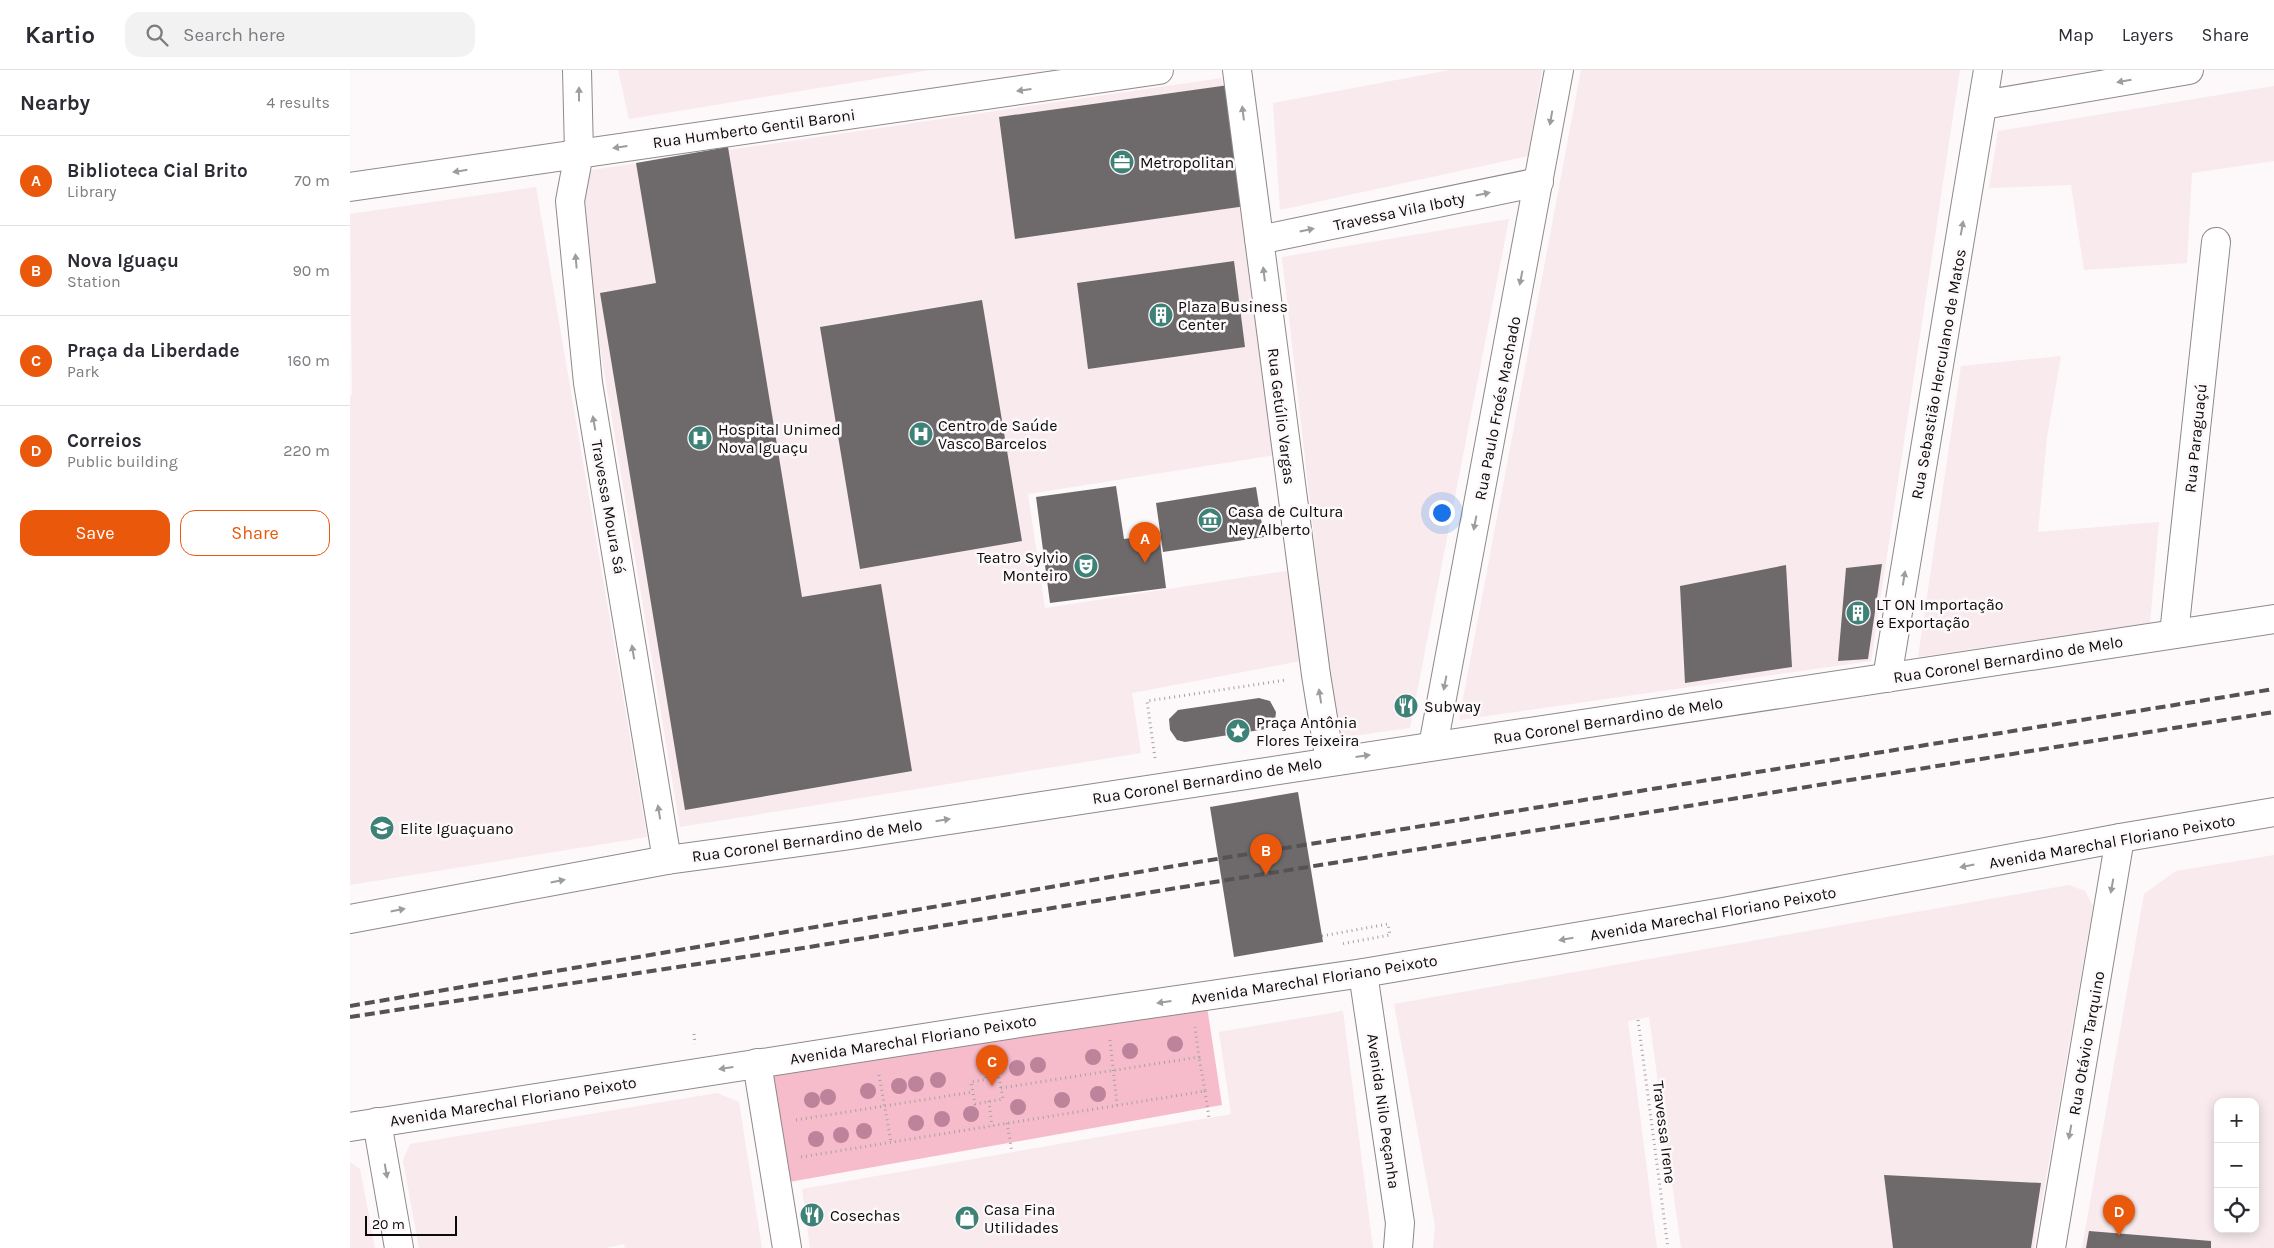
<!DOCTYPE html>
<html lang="en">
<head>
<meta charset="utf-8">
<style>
  :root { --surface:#fff; --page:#f2f2f3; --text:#2b2b33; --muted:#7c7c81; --line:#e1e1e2; --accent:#ea580c }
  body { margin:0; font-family:Karla,sans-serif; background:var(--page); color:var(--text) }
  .controls { position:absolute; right:15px; bottom:15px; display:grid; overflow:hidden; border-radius:10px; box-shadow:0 2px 12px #0003 }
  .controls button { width:45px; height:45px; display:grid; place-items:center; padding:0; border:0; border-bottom:1px solid var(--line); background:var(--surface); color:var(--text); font:25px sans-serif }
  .scale { position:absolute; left:15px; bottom:12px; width:92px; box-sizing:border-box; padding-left:5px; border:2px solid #0c0b0b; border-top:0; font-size:14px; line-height:18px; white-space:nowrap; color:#0c0b0b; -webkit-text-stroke:4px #fdf8f9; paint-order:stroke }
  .you { position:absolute; left:1091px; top:442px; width:18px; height:18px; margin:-12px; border:4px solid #fff; border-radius:50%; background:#1a73e8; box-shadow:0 0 0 8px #1a73e833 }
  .badge { display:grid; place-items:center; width:32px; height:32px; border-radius:50%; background:var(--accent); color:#fff; font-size:16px; font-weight:700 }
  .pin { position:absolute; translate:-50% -41px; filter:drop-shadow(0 1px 2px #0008) }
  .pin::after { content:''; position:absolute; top:26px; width:18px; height:15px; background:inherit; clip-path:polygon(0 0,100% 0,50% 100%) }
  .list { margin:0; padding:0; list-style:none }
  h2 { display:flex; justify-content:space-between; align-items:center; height:65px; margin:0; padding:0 20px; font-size:21px }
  h2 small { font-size:16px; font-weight:400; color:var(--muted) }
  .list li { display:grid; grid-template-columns:32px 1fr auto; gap:15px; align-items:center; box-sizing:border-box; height:90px; padding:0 20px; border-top:1px solid var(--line) }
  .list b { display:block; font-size:19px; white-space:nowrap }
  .list p { margin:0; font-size:16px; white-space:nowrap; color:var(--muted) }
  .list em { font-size:16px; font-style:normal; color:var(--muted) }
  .actions { display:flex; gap:10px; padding:15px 20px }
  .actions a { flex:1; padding:11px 0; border:1px solid var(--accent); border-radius:15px; text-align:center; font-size:18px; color:var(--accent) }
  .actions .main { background:var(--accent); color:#fff }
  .icon { flex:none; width:28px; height:28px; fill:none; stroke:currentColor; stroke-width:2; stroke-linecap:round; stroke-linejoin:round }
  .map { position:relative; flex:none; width:1924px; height:1178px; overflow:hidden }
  header { display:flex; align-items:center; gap:30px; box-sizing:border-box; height:70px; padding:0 25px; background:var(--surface); border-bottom:1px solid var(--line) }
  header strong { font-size:24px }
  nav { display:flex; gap:28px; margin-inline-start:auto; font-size:18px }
  .search { width:350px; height:45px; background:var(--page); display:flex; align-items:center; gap:12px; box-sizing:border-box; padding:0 18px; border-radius:15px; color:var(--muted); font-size:19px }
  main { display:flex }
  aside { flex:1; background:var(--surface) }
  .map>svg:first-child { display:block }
  .built { fill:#f8eaed; fill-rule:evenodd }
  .green { fill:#f7bccc }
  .building { fill:#6e6a6b }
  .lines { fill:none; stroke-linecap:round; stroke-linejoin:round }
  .minor-casing { stroke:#8e898a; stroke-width:30 }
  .major-casing { stroke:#8e898a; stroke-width:30 }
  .path { stroke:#a5a2a2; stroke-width:3; stroke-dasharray:1 4; stroke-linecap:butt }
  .minor { stroke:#fff; stroke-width:28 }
  .major { stroke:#fff; stroke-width:28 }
  .rail { stroke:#545253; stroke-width:4; stroke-dasharray:10 5; stroke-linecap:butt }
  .tree { fill:#bd839a }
  .oneway { fill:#9e9d9d }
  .labels { text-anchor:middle; stroke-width:5; stroke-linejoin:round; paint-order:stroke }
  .street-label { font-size:16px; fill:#0c0b0b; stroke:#fdf8f9 }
  .poi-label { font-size:16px; fill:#0c0b0b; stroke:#fdf8f9; text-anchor:start }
</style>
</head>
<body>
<header>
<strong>Kartio</strong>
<div class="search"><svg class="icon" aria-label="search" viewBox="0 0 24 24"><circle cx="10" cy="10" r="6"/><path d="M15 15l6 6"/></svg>Search here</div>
<nav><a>Map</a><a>Layers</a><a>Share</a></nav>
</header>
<main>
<aside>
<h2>Nearby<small>4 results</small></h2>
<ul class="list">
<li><span class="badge">A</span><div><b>Biblioteca Cial Brito</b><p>Library</p></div><em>70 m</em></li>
<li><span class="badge">B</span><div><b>Nova Iguaçu</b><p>Station</p></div><em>90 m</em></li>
<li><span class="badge">C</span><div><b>Praça da Liberdade</b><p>Park</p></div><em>160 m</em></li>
<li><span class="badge">D</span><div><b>Correios</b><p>Public building</p></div><em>220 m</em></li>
</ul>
<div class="actions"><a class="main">Save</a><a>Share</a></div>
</aside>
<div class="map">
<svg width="1924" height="1178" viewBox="0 0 1924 1178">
  <rect width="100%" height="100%" fill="#fdf8f9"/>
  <path class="built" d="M 268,0 L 580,0 L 279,49 Z
    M 1100,0 L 1192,0 L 1178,86 L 930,140 L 923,33 Z
    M 1231,0 L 1610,0 L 1521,591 L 1109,650 Z
    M 872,8 L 925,385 L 678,424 L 695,538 L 942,500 L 951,591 L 782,623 L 791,683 L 330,757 L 221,103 Z
    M 1924,16 L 1924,91 L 1842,103 L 1837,193 L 1734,200 L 1721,115 L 1639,118 L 1648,61 Z
    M 186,117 L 297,767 L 0,815 L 0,326 L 2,325 L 0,144 Z
    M 1159,149 L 1060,658 L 987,668 L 932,187 Z
    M 1711,286 L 1697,367 L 1688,462 L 1809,452 L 1800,553 L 1568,587 L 1611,296 Z
    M 1924,785 L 1924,1178 L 1732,1178 L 1794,824 L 1826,801 ZM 1868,1032 L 1905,1032 L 1905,1159 L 1868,1159 Z
    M 1719,815 L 1735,821 L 1743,836 L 1684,1178 L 1331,1178 L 1299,947 L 1278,951 L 1307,1178 L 1083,1178 L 1085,1156 L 1044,934 Z
    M 993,941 L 1023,1178 L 460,1178 L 452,1119 L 881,1044 L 869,962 Z
    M 367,1023 L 389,1032 L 412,1178 L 275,1178 L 274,1174 L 256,1178 L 69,1178 L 53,1090 L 60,1074 Z
    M 0,1092 L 10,1099 L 25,1178 L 0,1178 Z"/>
  <path class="green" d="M 856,930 L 872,1035 L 428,1114 L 411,997 Z"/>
  <path class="building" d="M 879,15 L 896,136 L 665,169 L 649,47 Z
    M 378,77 L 452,527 L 531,514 L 562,701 L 335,740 L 250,223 L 306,213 L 286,93 Z
    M 884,191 L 895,277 L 738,299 L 727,213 Z
    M 632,230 L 672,471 L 510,499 L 470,257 Z
    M 766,416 L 774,469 L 809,464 L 816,518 L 700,533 L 686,427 Z
    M 906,417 L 914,467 L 813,482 L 806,433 Z
    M 1532,494 L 1518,589 L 1488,591 L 1496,498 Z
    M 1436,495 L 1442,597 L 1335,613 L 1330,516 Z
    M 909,628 L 920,631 L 926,642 L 925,651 L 916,659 L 835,672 L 827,670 L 820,660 L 819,649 L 828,640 Z
    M 948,722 L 973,872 L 884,887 L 860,737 Z
    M 1534,1105 L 1691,1113 L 1681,1178 L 1543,1178 Z
    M 1739,1161 L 1861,1171 L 1861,1178 L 1736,1178 Z"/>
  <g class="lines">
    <defs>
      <path id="minor" d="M 227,0 L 229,83 L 220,131 L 238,313 L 317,790
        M 887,0 L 966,605 L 980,691
        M 1633,35 L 1839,0
        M 909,170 L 1189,112
        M 1824,564 L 1866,172
        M 1537,608 L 1638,0
        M 1083,676 L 1209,0
        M 1013,903 L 1050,1153 L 1048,1178
        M 407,993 L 437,1178
        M 27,1052 L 49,1178
        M 1701,1178 L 1770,768"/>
      <path id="major" d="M 0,117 L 809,0
        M 0,849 L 317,790 L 494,766 L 1924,549
        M 0,1057 L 683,951 L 1013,903 L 1373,842 L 1770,768 L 1924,742"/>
    </defs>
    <use href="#minor" class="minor-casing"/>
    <use href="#major" class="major-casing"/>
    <path class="path" d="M 805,688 L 797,631 L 936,610
      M 972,866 L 1038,854 L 1040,865 L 991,874
      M 1288,950 L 1318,1178
      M 344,964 L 345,974
      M 760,970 L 767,1035
      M 633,987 L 636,1009
      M 529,1005 L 541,1072
      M 649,1007 L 653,1029 L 625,1034 L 621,1012 Z
      M 651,1018 L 849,987 L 845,957
      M 855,1021 L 859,1048
      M 639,1031 L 642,1056
      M 446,1050 L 623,1022
      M 657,1053 L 662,1082
      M 451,1087 L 855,1021 L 849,987"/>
    <use href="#minor" class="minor"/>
    <use href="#major" class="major"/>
    <path class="rail" d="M 0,936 L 842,793 L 1924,619
      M 0,947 L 453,878 L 1924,642"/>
  </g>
  <g class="tree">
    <circle cx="825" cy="974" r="8"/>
    <circle cx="780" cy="981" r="8"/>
    <circle cx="743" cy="987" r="8"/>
    <circle cx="688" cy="995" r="8"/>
    <circle cx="667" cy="998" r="8"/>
    <circle cx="588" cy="1010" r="8"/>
    <circle cx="566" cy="1014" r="8"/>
    <circle cx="549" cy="1016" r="8"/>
    <circle cx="518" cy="1021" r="8"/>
    <circle cx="748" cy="1024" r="8"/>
    <circle cx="478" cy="1027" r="8"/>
    <circle cx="462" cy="1030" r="8"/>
    <circle cx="712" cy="1030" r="8"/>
    <circle cx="668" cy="1037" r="8"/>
    <circle cx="621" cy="1044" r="8"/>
    <circle cx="592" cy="1049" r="8"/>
    <circle cx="566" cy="1053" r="8"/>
    <circle cx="514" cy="1061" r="8"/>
    <circle cx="491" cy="1065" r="8"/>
    <circle cx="466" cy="1069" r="8"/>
  </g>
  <defs><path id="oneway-solid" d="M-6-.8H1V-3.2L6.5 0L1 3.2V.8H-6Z" transform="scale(1.25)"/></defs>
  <g class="oneway">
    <use href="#oneway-solid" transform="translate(1774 11) rotate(170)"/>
    <use href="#oneway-solid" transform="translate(674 20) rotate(172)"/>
    <use href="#oneway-solid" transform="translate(229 24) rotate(-90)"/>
    <use href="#oneway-solid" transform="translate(893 43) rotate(-97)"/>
    <use href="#oneway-solid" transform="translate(1201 48) rotate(100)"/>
    <use href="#oneway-solid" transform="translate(270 77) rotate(172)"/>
    <use href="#oneway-solid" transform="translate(110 101) rotate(171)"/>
    <use href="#oneway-solid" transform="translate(1133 124) rotate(-12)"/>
    <use href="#oneway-solid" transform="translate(1612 158) rotate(-80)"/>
    <use href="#oneway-solid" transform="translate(957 160) rotate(-12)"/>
    <use href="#oneway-solid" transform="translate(226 191) rotate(-95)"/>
    <use href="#oneway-solid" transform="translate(914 204) rotate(-97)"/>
    <use href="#oneway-solid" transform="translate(1171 208) rotate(101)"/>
    <use href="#oneway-solid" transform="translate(244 353) rotate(-100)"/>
    <use href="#oneway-solid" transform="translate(1125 453) rotate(101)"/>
    <use href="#oneway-solid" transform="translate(1554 508) rotate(-81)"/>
    <use href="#oneway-solid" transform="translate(283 582) rotate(-99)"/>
    <use href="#oneway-solid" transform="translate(1095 613) rotate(101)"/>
    <use href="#oneway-solid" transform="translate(970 626) rotate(-99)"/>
    <use href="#oneway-solid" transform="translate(1013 686) rotate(-8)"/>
    <use href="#oneway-solid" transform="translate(309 742) rotate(-99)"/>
    <use href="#oneway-solid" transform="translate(593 750) rotate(-9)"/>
    <use href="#oneway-solid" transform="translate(1617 796) rotate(169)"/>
    <use href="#oneway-solid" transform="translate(208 811) rotate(-11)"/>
    <use href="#oneway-solid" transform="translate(1762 816) rotate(100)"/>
    <use href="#oneway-solid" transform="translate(48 840) rotate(-11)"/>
    <use href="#oneway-solid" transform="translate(1216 869) rotate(170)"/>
    <use href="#oneway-solid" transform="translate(814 932) rotate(172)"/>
    <use href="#oneway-solid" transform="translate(376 998) rotate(172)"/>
    <use href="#oneway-solid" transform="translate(1720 1062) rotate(100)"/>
    <use href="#oneway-solid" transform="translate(36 1101) rotate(80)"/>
  </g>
  <defs>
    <symbol id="office-disc" viewBox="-11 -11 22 22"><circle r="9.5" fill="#3e8277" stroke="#fdf8f9"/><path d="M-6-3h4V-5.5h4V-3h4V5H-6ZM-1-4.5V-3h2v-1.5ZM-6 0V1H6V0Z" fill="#fff"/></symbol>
    <symbol id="building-disc" viewBox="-11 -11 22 22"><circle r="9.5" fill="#3e8277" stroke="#fdf8f9"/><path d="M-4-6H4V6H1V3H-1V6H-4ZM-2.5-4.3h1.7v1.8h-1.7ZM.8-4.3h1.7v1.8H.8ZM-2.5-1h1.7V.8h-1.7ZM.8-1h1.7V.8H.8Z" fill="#fff"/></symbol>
    <symbol id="hospital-disc" viewBox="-11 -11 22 22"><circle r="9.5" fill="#3e8277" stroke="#fdf8f9"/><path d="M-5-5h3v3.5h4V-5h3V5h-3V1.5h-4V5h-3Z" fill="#fff"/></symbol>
    <symbol id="museum-disc" viewBox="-11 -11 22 22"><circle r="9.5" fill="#3e8277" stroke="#fdf8f9"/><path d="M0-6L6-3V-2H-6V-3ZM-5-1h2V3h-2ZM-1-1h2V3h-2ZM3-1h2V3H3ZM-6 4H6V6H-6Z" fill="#fff"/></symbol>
    <symbol id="theatre-disc" viewBox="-11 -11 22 22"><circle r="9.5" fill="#3e8277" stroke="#fdf8f9"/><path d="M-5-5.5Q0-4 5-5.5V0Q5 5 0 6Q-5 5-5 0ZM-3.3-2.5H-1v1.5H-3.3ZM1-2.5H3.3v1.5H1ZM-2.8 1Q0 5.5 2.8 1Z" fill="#fff"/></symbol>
    <symbol id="restaurant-disc" viewBox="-11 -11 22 22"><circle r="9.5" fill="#3e8277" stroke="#fdf8f9"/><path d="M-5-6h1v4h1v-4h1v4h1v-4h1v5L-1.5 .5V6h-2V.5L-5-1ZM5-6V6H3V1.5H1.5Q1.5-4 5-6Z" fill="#fff"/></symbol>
    <symbol id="sight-disc" viewBox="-11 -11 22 22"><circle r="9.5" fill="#3e8277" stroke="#fdf8f9"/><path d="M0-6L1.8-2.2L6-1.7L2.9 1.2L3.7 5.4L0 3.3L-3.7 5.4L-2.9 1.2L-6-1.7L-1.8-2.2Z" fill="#fff"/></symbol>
    <symbol id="school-disc" viewBox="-11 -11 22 22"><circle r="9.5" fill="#3e8277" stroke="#fdf8f9"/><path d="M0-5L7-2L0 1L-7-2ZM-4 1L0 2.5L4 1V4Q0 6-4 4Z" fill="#fff"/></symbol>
    <symbol id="shop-disc" viewBox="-11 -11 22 22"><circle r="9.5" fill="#3e8277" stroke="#fdf8f9"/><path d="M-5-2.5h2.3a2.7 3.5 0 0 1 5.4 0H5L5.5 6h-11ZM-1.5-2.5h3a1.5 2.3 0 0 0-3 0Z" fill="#fff"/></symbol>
  </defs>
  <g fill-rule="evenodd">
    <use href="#office-disc" x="758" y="78" width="28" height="28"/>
    <use href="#building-disc" x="797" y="231" width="28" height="28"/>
    <use href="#hospital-disc" x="557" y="350" width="28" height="28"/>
    <use href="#hospital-disc" x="336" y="354" width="28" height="28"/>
    <use href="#museum-disc" x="846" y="436" width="28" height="28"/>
    <use href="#theatre-disc" x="722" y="482" width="28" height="28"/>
    <use href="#building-disc" x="1494" y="529" width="28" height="28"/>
    <use href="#restaurant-disc" x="1042" y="622" width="28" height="28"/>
    <use href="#sight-disc" x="874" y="647" width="28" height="28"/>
    <use href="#school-disc" x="18" y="744" width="28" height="28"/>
    <use href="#restaurant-disc" x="448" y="1131" width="28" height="28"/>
    <use href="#shop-disc" x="603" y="1134" width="28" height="28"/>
  </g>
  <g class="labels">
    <g class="street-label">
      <text transform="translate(404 58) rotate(-8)" y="6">Rua Humberto Gentil Baroni</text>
      <text transform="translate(1049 141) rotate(-12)" y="6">Travessa Vila Iboty</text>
      <text transform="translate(1588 304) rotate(-80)" y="6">Rua Sebastião Herculano de Matos</text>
      <text transform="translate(1147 338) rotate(-79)" y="6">Rua Paulo Froés Machado</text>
      <text transform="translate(932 346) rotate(83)" y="6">Rua Getúlio Vargas</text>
      <text transform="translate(1845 368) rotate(-84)" y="6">Rua Paraguaçú</text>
      <text transform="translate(259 437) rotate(80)" y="6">Travessa Moura Sá</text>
      <text transform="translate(1658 589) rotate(-9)" y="6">Rua Coronel Bernardino de Melo</text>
      <text transform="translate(1258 650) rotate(-9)" y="6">Rua Coronel Bernardino de Melo</text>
      <text transform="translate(857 710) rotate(-9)" y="6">Rua Coronel Bernardino de Melo</text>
      <text transform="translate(457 770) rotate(-8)" y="6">Rua Coronel Bernardino de Melo</text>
      <text transform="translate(1762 771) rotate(-10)" y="6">Avenida Marechal Floriano Peixoto</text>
      <text transform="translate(1363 843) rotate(-10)" y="6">Avenida Marechal Floriano Peixoto</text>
      <text transform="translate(964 909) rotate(-9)" y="6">Avenida Marechal Floriano Peixoto</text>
      <text transform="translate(563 969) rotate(-9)" y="6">Avenida Marechal Floriano Peixoto</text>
      <text transform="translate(1736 973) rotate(-80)" y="6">Rua Otávio Tarquino</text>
      <text transform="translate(163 1031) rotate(-9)" y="6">Avenida Marechal Floriano Peixoto</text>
      <text transform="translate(1034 1041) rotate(82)" y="6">Avenida Nilo Peçanha</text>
      <text transform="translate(1315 1062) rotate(83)" y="6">Travessa Irene</text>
    </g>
    <g class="poi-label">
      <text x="790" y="98">Metropolitan</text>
      <text x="828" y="242">Plaza Business<tspan x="828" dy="18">Center</tspan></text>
      <text x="588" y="361">Centro de Saúde<tspan x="588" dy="18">Vasco Barcelos</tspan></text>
      <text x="368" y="365">Hospital Unimed<tspan x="368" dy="18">Nova Iguaçu</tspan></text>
      <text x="878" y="447">Casa de Cultura<tspan x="878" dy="18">Ney Alberto</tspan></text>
      <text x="718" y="493" text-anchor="end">Teatro Sylvio<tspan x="718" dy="18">Monteiro</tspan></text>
      <text x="1526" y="540">LT ON Importação<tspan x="1526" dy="18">e Exportação</tspan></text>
      <text x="1074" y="642">Subway</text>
      <text x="906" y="658">Praça Antônia<tspan x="906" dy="18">Flores Teixeira</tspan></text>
      <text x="50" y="764">Elite Iguaçuano</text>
      <text x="634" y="1145">Casa Fina<tspan x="634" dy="18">Utilidades</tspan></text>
      <text x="480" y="1151">Cosechas</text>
    </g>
  </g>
</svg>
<div class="controls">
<button>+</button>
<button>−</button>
<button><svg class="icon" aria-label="locate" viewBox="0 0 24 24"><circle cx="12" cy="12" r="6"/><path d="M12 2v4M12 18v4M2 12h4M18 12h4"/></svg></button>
</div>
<div class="scale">20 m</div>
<div class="you"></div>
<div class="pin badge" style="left:795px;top:493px">A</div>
<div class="pin badge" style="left:916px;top:805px">B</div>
<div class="pin badge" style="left:642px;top:1016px">C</div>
<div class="pin badge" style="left:1769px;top:1166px">D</div>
</div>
</main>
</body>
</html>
